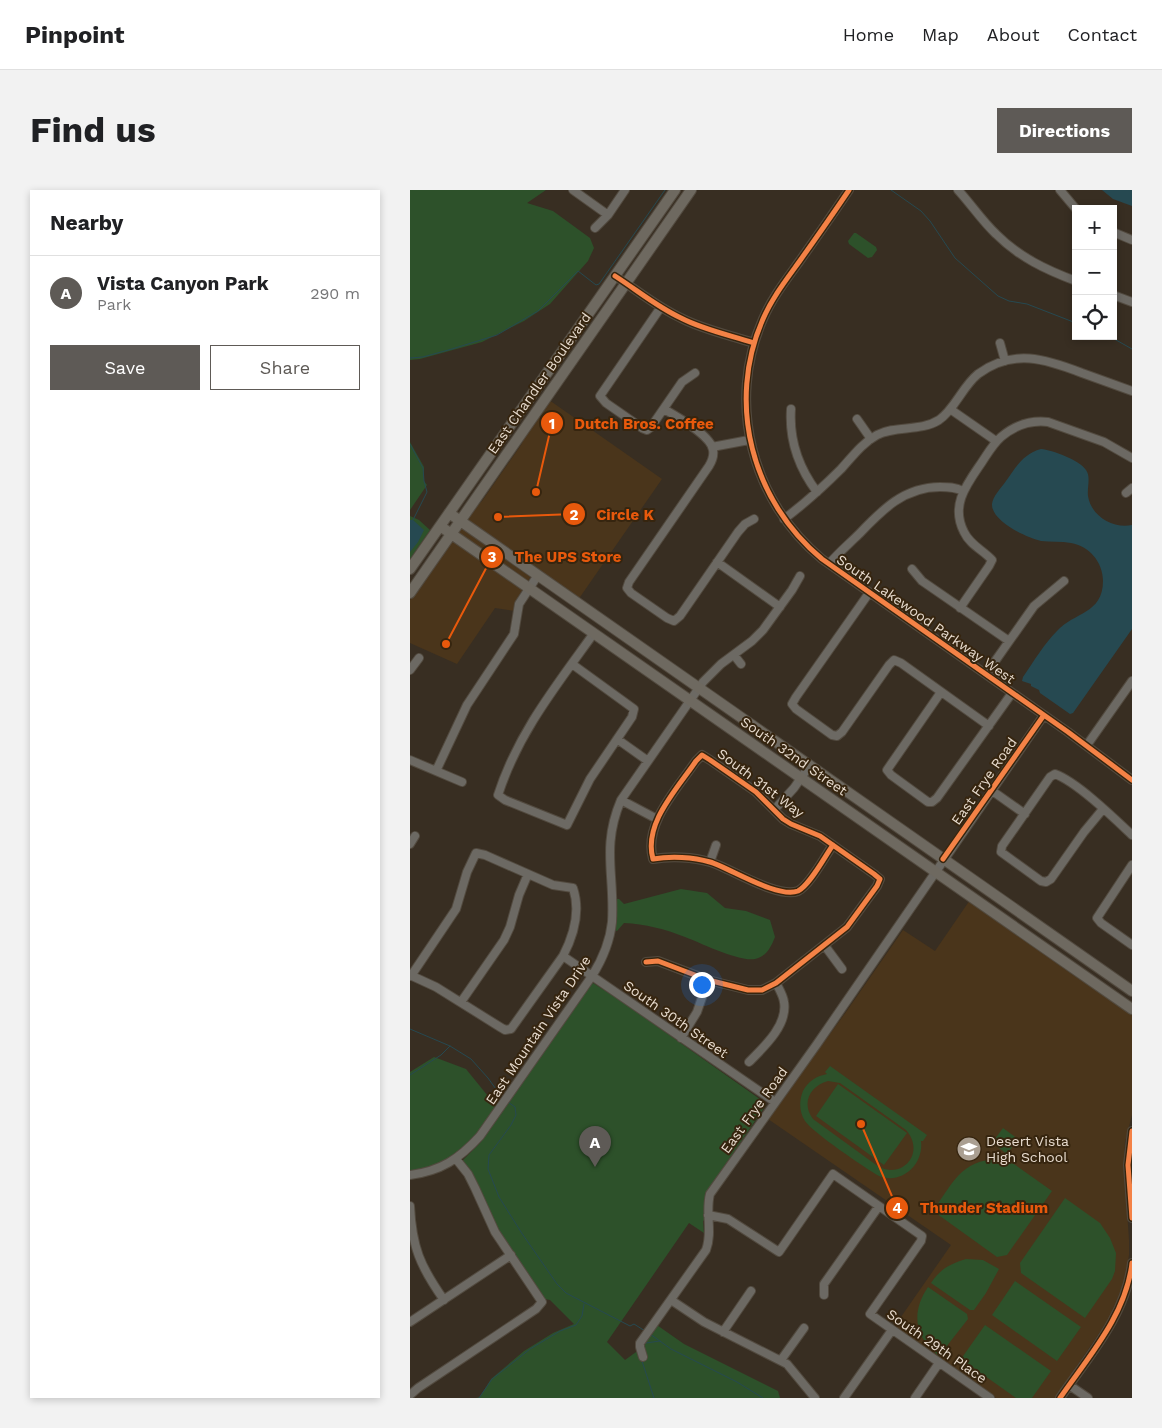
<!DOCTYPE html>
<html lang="en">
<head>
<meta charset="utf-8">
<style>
  :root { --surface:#fff; --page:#f2f2f2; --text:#202124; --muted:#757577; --line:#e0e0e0; --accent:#5e5a56 }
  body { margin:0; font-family:"Work Sans",sans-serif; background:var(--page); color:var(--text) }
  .controls { position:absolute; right:15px; top:15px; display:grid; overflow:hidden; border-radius:0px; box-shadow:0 2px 8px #0003 }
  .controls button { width:45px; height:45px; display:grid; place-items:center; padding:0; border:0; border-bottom:1px solid var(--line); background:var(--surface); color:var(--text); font:25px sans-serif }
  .you { position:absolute; left:291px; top:794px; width:18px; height:18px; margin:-12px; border:4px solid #fff; border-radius:50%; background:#1a73e8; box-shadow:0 0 0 8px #1a73e833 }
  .badge { display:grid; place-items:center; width:32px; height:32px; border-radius:50%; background:var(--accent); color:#fff; font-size:16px; font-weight:700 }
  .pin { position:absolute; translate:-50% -41px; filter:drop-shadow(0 1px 2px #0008) }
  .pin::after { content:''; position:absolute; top:26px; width:18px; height:15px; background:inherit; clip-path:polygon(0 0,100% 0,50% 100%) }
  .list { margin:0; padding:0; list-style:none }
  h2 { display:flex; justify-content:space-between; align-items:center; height:65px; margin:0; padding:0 20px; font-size:21px }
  h2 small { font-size:16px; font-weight:400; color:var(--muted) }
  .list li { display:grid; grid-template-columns:32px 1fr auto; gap:15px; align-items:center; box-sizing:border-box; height:75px; padding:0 20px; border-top:1px solid var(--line) }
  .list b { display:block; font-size:19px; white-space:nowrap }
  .list p { margin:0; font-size:16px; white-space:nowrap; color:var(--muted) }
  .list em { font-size:16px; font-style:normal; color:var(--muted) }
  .actions { display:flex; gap:10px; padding:15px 20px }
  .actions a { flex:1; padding:11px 0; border:1px solid var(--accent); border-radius:0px; text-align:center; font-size:18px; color:var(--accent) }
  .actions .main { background:var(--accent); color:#fff }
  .icon { flex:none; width:28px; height:28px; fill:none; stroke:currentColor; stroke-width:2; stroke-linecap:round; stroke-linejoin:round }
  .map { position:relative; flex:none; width:722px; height:1208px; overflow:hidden; border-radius:0px }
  header { display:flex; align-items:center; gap:30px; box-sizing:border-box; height:70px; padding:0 25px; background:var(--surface); border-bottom:1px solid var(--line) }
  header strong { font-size:24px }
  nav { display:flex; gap:28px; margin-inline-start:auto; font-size:18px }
  .intro { display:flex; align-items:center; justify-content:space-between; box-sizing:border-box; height:120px; padding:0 30px }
  h1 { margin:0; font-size:35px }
  .button { padding:12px 22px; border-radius:0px; background:var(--accent); color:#fff; font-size:18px; font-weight:700 }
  main { display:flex; gap:30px; padding:0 30px }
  aside { flex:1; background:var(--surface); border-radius:0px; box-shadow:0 2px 8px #0003 }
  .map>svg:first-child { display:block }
  .built { fill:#4a351b }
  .green { fill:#2d512a; fill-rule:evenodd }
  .water { fill:#264951 }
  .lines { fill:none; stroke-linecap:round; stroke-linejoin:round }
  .stream { stroke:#264951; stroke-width:1 }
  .minor-casing { stroke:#524a3f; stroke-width:10 }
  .major-casing { stroke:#524a3f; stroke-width:12 }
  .minor { stroke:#6c6963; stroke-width:8 }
  .major { stroke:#6e6960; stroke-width:10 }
  .cycleway-casing { stroke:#36250f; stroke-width:8 }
  .cycleway { stroke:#f48246; stroke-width:5 }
  .labels { text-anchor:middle; stroke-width:4; stroke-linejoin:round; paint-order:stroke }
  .street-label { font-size:14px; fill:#e8dccf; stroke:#36250f }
  .poi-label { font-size:14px; fill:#e8dccf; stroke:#36250f; text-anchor:start }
  .leader { fill:none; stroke:#e8590c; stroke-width:2 }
  .callout-dot { fill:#e8590c; stroke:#36250f; stroke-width:2 }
  .mark-label { font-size:15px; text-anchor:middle; font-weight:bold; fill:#fff }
  .callout-label { font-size:15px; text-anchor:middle; font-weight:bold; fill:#e8590c; stroke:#36250f; stroke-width:4; stroke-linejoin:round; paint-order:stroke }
</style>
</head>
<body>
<header>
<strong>Pinpoint</strong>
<nav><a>Home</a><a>Map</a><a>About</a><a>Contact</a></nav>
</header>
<div class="intro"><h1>Find us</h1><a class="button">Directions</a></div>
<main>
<aside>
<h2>Nearby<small></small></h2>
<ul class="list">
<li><span class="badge">A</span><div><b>Vista Canyon Park</b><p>Park</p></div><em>290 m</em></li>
</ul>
<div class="actions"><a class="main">Save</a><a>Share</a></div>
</aside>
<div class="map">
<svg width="722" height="1208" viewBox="0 0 722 1208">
  <rect width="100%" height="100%" fill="#382e22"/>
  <path class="built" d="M 139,210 L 252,289 L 168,410 L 125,380 L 109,405 L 105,421 L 85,418 L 47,474 L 0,453 L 0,410 L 60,323 L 72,311 L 111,255 L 119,239 Z
    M 560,710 L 666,787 L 681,794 L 722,823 L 722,925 L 715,952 L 714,976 L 719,1050 L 719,1065 L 715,1091 L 699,1129 L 645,1208 L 586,1208 L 484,1137 L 541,1055 L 358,929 L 436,822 L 493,740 L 525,761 Z"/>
  <path class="green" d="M 0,0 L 136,0 L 117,13 L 143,21 L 180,48 L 184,58 L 178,71 L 140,114 L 114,131 L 72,152 L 10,169 L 0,170 Z
    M 444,43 L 446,43 L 466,57 L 467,60 L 462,67 L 458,68 L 439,54 L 438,51 Z
    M 0,252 L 14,277 L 14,291 L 17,295 L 0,320 Z
    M 0,326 L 9,330 L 20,340 L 0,369 Z
    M 271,699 L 297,703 L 315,718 L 336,721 L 360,730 L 365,747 C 361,757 357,766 345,769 C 329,772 291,753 275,747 C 255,739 235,734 214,733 L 207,741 L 201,739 L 201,709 L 209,709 L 214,714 Z
    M 183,793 L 211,811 L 354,912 L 356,915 L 297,1001 L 294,1015 L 295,1030 L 293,1031 L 294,1043 L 279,1033 L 197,1152 L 215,1170 L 226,1162 L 244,1133 L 274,1154 L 368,1201 L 370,1208 L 66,1208 L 70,1207 L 81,1189 L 114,1161 L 143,1143 L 164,1134 L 140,1110 L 135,1109 L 130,1103 L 87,1039 L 53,970 L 70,953 L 180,795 Z
    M 24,867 L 56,879 L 82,911 L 92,915 L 46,969 L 0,985 L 0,882 Z
    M 420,876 L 517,945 L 513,951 L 511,951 C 514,974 492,995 469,986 C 455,978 402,942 395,931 C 389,922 389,910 393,901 C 398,891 407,886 417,884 L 415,882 ZM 418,891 L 430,893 L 496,940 C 515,961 495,989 469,977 L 403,929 C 391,913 400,896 418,891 Z
    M 428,894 L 497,943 L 474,975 L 406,926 Z
    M 593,938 L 608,949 L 597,964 L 582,953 Z
    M 588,969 L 604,974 L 642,1001 L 597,1065 L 587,1067 L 523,1021 C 542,994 551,970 588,969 Z
    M 655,1008 L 690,1033 L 700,1048 L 706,1063 L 705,1081 L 702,1089 L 675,1128 L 611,1083 L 610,1073 Z
    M 556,1069 L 573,1070 L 589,1079 L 576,1103 L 564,1120 L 560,1120 L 521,1093 C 530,1079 540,1074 556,1069 Z
    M 605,1091 L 671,1137 L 647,1171 L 582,1125 Z
    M 518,1097 L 557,1124 L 558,1129 L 529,1166 C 504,1147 501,1122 518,1097 Z
    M 575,1135 L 641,1181 L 622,1208 L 606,1208 L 551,1169 Z"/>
  <path class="water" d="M 692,0 L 722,0 L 722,16 L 703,9 Z
    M 631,259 C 642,260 670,270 676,280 C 681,287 677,297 678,306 C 681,326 703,339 722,335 L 722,439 L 663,523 L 660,524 L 630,503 L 629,500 L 621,496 L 621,494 L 612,491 L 613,487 C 624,471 634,454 647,441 C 664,422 693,424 693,391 C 693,372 679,356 661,353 C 651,351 641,352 631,351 C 617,348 581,331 582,314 C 583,306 591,298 596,291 C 606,277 613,264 631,259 Z
    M 0,330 L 3,330 L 14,340 L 8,352 L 0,362 Z"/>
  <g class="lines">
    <path class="stream" d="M 481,0 L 511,21 L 520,31 L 545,68 L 588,106 L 599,111 L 617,114 L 666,133
      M 699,146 L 722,159
      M 0,168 L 13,167 L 42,159 L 87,145 L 128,121 L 168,81 L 186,95 L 189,94 L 255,0
      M 0,254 L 13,278 L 14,291 L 17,302 L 3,330
      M 0,839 L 40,856 L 61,869 L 78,888 L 93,909
      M 0,885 L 31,865 L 40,856
      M 98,912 L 105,917 L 106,925 L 101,935 L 79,965 L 78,979 L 89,1007 L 111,1042 L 147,1094 L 156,1103 L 220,1136 L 224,1134 L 235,1141
      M 240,1144 L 261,1159 L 327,1192 L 353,1208
      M 236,1153 L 250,1151
      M 232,1171 L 244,1208
      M 69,1208 L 82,1189 L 120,1159 L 150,1141 L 166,1135 L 172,1126 L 174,1114"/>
    <defs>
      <path id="minor" d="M 163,0 L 198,25
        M 439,0 C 423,24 406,48 389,72 C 376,90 362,108 353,129 C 316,213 342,311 412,369 L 658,542 L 722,590
        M 548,0 C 561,14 572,31 586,44 C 609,67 636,80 666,91
        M 650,0 L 666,19
        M 185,38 L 198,25 L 215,0
        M 703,42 L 722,50
        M 205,86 C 227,100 247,117 271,128 C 294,140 320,145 344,153
        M 703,105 L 722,112
        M 251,117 L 190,206 L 196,213 L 232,238 L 237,240 L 241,237 L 272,192 L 285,183
        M 590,153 L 595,171
        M 254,219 C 267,227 301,245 303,260 C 304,265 302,271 299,276 L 219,392 L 217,398 L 221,403 L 257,428 L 264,431 L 270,426 L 328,342 L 335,334 L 344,329
        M 381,219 C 379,249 389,278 407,302
        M 540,219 L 586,251
        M 447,229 L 461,249
        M 302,257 L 339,250
        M 716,303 L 722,298
        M 374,329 C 394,314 413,297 431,279 C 442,267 452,253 467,245 C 486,235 510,242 529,230 C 545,219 552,197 568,184 C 603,158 636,169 672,183 C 689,189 705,195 722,201
        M 307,372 L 370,417
        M 419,374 C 428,363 439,354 449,344 C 472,320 494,297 530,297 C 538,297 545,297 553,301
        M 502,379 L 512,391 L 599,451
        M 459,403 L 386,507 L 382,514 L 386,519 L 422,545 L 427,546 L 432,542 L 479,475 L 484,470 L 491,473 L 579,536
        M 550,418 L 579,376 L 582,370 C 573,360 560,355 554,342 C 540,315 557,294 572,272 C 578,263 583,254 591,247 C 605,235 620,230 638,232 L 694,252 L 722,268
        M 324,465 L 331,474
        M 162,474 L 224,519 L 222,527 L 180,589 L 157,635 L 95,610 L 88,605 C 108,543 146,496 184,443
        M 0,480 L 9,468
        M 576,484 L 624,416 L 654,391
        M 531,502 L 477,580 L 481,585 L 518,612 L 522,612 L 527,608 L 602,503
        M 207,549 L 238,571
        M 677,555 L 722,491
        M 0,570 L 52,592
        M 26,581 L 57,515 L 104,444 L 109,414 L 128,385
        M 581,600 L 615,624
        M 211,610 L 247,629
        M 693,619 L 674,642 L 641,689 L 636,692 L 631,691 L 591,662 L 592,656 L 640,587 L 645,584 C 667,592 704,628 722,645
        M 364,620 L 384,598 L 400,575
        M 0,654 L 5,646
        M 300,672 L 306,655
        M 722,675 L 687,728 L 691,733 L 722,755
        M 415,756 L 432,779
        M 153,766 L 365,912
        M 236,772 L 248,771 L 298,790 L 338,800 L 352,800 L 366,793 L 437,737 L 467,696 L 470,689 L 464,684 L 410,646 L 381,634 L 373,629 L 346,602 L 300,570 L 292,565 L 286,571 C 267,599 233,634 243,669 C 261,666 283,667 300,672 C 320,678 368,709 388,701 C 400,695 415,666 423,655
        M 0,785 L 26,797 L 90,837 L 95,840 L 101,839 L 153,766 C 164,745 171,722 163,698 L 143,695 L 75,665 L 66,663 L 57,682 L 46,719 L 1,786
        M 51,812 L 94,750 L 100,737 L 109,705 L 118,684
        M 271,848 L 287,822 L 298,790
        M 339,872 C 354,857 378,835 374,812 C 373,805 369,799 366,793
        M 722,941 L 718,975 L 722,1028
        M 0,985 C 31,981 49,969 70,946 L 182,786 C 192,770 200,752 202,732 C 205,685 191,657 211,610 L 293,492 L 311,474 L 342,451 L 353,440 L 382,400 L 390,386
        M 0,1016 C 2,1057 10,1076 34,1110
        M 298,1025 L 318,1029 L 369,1062 L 423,984 L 512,1046 L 511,1051 L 460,1124 L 580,1208
        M 414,1105 L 414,1094 L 469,1016
        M 261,1110 L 294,1132 L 377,1174 L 405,1208
        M 0,1132 L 101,1065
        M 313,1142 L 341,1101
        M 233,1167 L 230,1157 L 230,1153 L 296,1060 C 303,1042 295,1023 300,1004 L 407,854 L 634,525
        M 371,1170 L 394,1138
        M 659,1195 L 678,1208
        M 0,1205 L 8,1198 L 126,1119 L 132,1112 L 85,1042 L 65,998 L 58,984 L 46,969
        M 434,1208 L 482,1140
        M 505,1208 L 529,1173
        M 650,1208 C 679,1166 716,1125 722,1073"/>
      <path id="major" d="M 39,323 L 722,801
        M 30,336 L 722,819
        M 0,379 L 265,0
        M 0,403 L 281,0"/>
    </defs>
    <use href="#minor" class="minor-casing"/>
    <use href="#major" class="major-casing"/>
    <use href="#minor" class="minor"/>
    <use href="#major" class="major"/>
    <defs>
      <path id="cycleway" d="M 439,0 C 423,24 406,48 389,72 C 376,90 362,108 353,129 C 316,213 342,311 412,369 L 658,542 L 722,590
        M 205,86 C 227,100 247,117 271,128 C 294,140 320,145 344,153
        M 533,669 L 634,525
        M 236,772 L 248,771 L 298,790 L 338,800 L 352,800 L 366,793 L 437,737 L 467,696 L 470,689 L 464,684 L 410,646 L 381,634 L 373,629 L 346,602 L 300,570 L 292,565 L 286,571 C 267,599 233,634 243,669 C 261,666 283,667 300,672 C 320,678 368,709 388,701 C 400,695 415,666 423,655
        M 722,941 L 718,975 L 722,1028
        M 650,1208 C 679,1166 716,1125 722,1073"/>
    </defs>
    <use href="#cycleway" class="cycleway-casing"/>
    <use href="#cycleway" class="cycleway"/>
  </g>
  <defs>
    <symbol id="school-disc" viewBox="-11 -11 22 22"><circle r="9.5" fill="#aa9f92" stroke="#36250f"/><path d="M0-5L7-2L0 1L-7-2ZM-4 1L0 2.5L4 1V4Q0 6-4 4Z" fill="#fff"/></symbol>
  </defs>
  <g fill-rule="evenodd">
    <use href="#school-disc" x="545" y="945" width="28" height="28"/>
  </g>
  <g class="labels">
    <g class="street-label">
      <text transform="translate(129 193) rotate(-55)" y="5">East Chandler Boulevard</text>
      <text transform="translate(516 429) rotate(35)" y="5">South Lakewood Parkway West</text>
      <text transform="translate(384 566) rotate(35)" y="5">South 32nd Street</text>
      <text transform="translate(574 591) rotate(-55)" y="5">East Frye Road</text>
      <text transform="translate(351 593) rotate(37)" y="5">South 31st Way</text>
      <text transform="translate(266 829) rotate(35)" y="5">South 30th Street</text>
      <text transform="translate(128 840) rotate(-56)" y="5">East Mountain Vista Drive</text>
      <text transform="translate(344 920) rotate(-54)" y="5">East Frye Road</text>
      <text transform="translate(527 1156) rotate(35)" y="5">South 29th Place</text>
    </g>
    <g class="poi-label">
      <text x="576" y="956">Desert Vista<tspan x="576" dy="16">High School</tspan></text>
    </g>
  </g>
  <path class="leader" d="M126 302L142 233M88 327L164 324M36 454L82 367M451 934L487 1018"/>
  <g class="callout-dot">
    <circle cx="126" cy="302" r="5"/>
    <circle cx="88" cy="327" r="5"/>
    <circle cx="36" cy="454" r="5"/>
    <circle cx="451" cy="934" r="5"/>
    <circle cx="142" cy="233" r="12"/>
    <circle cx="164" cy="324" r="12"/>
    <circle cx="82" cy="367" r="12"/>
    <circle cx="487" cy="1018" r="12"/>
  </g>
  <g class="mark-label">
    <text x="142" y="239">1</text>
    <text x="164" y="330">2</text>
    <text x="82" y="372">3</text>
    <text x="487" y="1023">4</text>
  </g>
  <g class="callout-label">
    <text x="234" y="239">Dutch Bros. Coffee</text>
    <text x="215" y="330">Circle K</text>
    <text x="158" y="372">The UPS Store</text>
    <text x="574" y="1023">Thunder Stadium</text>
  </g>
</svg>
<div class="controls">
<button>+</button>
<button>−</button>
<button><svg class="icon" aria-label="locate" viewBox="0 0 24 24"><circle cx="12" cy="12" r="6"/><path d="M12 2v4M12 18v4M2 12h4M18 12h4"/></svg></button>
</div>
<div class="you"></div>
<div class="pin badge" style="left:185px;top:977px">A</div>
</div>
</main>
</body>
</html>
